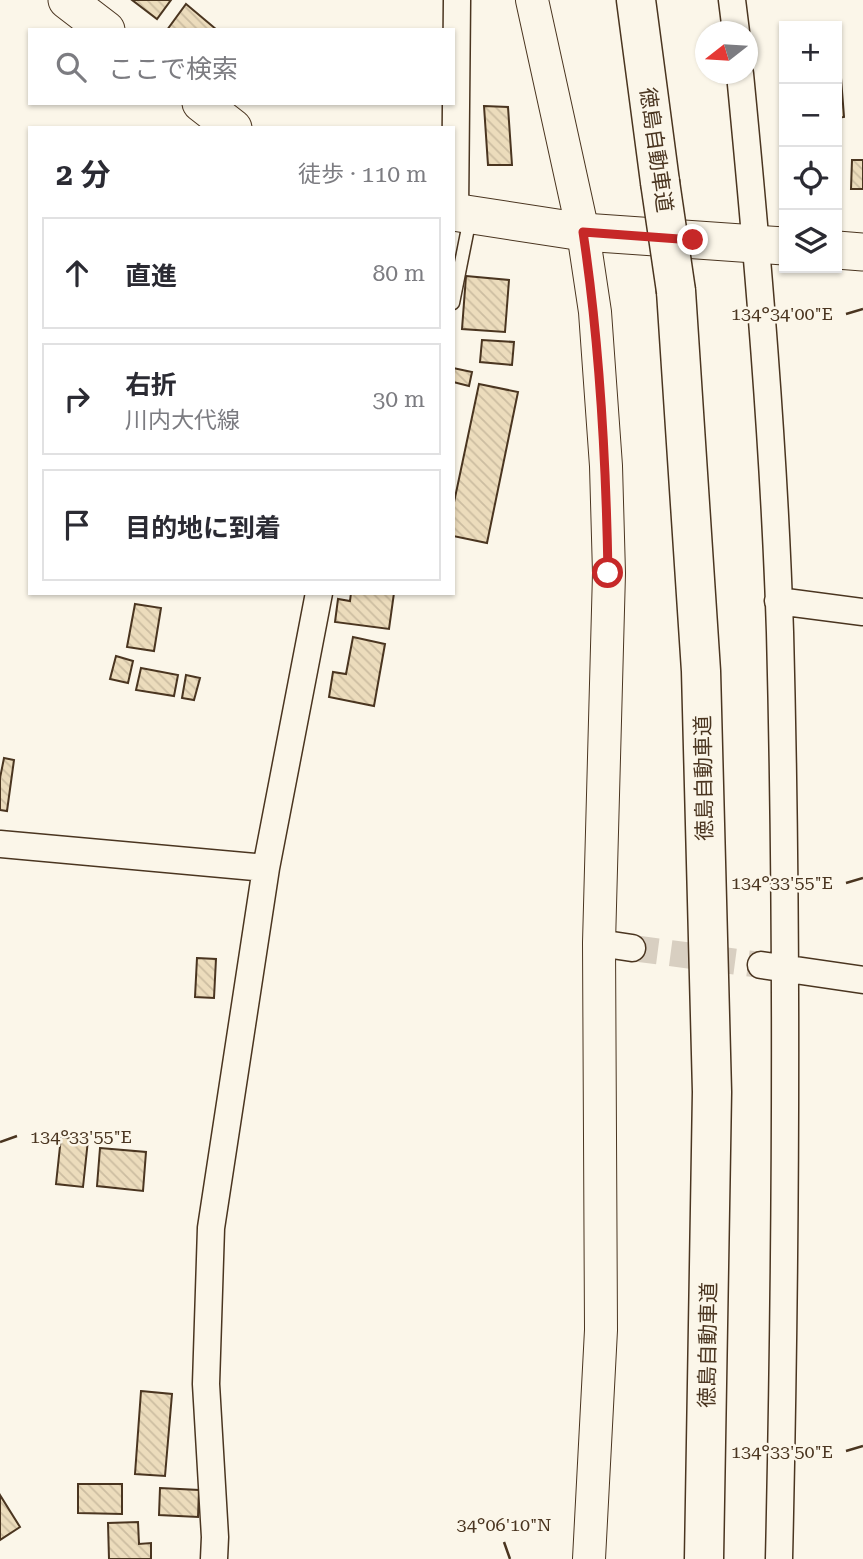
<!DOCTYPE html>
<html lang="ja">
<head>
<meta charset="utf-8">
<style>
  :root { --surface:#fff; --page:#f2f2f3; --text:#2b2b33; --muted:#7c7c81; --line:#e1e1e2 }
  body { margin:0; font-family:"Roboto Serif","Noto Sans JP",serif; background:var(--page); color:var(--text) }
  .controls { position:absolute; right:21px; top:21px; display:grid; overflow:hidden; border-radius:0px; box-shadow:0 2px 5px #0004 }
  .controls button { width:63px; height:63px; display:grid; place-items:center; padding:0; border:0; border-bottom:2px solid var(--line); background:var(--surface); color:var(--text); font:35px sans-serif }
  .compass { position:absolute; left:695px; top:21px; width:63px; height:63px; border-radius:50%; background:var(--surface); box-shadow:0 2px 5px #0004; rotate:253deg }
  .stop { position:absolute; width:21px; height:21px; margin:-16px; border:5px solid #c62828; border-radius:50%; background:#fff }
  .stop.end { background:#c62828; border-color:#fff; box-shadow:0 2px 7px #0008 }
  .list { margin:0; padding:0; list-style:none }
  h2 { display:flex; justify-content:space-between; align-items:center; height:91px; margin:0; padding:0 28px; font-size:30px }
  h2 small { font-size:23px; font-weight:400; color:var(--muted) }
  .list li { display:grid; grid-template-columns:46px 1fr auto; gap:21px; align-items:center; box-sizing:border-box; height:112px; margin:0 14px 14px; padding:0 14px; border:2px solid var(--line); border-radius:0px }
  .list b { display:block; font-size:26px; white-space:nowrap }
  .list p { margin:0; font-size:23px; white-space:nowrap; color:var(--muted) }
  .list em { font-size:23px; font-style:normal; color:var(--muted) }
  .icon { flex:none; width:38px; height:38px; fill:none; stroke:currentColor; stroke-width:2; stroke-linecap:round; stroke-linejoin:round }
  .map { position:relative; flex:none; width:863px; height:1559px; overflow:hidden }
  .search { position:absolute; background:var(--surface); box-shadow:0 2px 5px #0004; left:28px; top:28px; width:427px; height:77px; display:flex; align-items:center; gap:18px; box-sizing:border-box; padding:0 24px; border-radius:0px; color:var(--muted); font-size:26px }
  .panel { position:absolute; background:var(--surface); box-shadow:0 2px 5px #0004; left:28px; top:126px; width:427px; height:469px; border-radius:0px }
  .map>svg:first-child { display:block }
  .building { fill:url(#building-back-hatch); stroke:#4a3520; stroke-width:2 }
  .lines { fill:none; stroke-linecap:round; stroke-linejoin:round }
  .minor-tunnel { stroke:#d8cfc1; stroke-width:26; stroke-dasharray:26 13; stroke-linecap:butt }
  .service-casing { stroke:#4a3520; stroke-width:15 }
  .minor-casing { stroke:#4a3520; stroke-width:29 }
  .tertiary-casing { stroke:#4a3520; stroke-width:34 }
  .secondary-casing { stroke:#4a3520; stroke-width:39 }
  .motorway-casing { stroke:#4a3520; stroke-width:41 }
  .service { stroke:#fbf6e9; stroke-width:12 }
  .minor { stroke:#fbf6e9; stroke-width:26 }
  .tertiary { stroke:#fbf6e9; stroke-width:32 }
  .secondary { stroke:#fbf6e9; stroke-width:37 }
  .motorway { stroke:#fbf6e9; stroke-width:38 }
  .motorway-bridge-casing { stroke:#4a3520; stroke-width:41; stroke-linecap:butt }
  .motorway-bridge { stroke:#fbf6e9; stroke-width:38 }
  .route { stroke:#c62828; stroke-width:9 }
  .ticks { fill:none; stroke:#4a3520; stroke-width:2.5 }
  .labels { text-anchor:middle; stroke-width:5; stroke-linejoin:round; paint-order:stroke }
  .street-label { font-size:21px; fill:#4a3520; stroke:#fbf6e9 }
  .ticks-label { font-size:18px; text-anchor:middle; fill:#4a3520; stroke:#fbf6e9; stroke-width:5; stroke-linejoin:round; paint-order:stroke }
</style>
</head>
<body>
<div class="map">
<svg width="863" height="1559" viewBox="0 0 863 1559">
  <defs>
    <pattern id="building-back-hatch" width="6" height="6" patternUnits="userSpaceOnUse" patternTransform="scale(1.75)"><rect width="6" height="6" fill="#ecdcbc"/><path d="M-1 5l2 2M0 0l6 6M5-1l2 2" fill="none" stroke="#ccbda1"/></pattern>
  </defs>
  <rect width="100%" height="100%" fill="#fbf6e9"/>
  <path class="building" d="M 132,0 L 171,0 L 157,19 Z
    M 186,4 L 217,30 L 167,30 Z
    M 837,65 L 840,65 L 844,117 L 837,118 Z
    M 484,106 L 508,107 L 512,165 L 488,165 Z
    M 852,160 L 863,160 L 863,189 L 851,189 Z
    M 466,276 L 509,280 L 505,332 L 462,329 Z
    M 482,340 L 514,342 L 512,365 L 480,362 Z
    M 453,368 L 472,372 L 469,386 L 453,382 Z
    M 479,384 L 518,392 L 487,543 L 453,536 L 453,507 Z
    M 351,593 L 394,593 L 389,629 L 335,622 L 338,599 L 350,601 Z
    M 135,604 L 161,608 L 154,651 L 127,647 Z
    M 353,637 L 385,644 L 374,706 L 329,697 L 333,672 L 346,674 Z
    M 116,656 L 133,661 L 128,683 L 110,679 Z
    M 141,668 L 178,675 L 174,696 L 136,690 Z
    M 186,675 L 200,678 L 194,700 L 182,698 Z
    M 4,758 L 14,760 L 7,811 L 0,810 L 0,778 Z
    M 197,958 L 216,959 L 214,998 L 195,997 Z
    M 61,1137 L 88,1140 L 83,1187 L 56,1184 Z
    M 100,1148 L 146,1152 L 143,1191 L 97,1186 Z
    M 141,1391 L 172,1394 L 165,1476 L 135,1474 Z
    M 78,1484 L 122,1484 L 122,1514 L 78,1513 Z
    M 160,1488 L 199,1490 L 198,1517 L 159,1515 Z
    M 0,1495 L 20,1527 L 0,1540 Z
    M 138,1522 L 139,1544 L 151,1543 L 151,1559 L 109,1559 L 108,1523 Z"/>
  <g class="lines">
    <path class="minor-tunnel" d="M 632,948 L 761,965"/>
    <defs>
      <path id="service" d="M 453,303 L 470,218"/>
      <path id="minor" d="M 732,0 L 736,32
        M 740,74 C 758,259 774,446 780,632 C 788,941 786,1251 779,1559
        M 455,212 L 457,0
        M 778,601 L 863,612
        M 0,844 L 266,868
        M 599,943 L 632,948
        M 761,965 L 863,980
        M 214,1559 L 215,1537 L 206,1384 L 211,1228 L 266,868 L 319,593"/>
      <path id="tertiary" d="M 532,0 L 583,232 L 595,312 L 606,466 L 609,573 L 599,943 L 601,1330 L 589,1559"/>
      <path id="secondary" d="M 67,0 L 106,30
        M 201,103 L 233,128
        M 453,212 L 583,232 L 784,246
        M 837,250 L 863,252"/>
      <path id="motorway" d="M 636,0 L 660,182
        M 676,291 L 701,671 L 712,1092 L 704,1559"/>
    </defs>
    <use href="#service" class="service-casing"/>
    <use href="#minor" class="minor-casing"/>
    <use href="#tertiary" class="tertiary-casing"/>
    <use href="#secondary" class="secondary-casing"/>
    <use href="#motorway" class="motorway-casing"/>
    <use href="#service" class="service"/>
    <use href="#minor" class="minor"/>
    <use href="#tertiary" class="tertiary"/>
    <use href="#secondary" class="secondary"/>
    <use href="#motorway" class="motorway"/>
    <defs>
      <path id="motorway-bridge" d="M 660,182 L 676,291"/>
    </defs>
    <use href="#motorway-bridge" class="motorway-bridge-casing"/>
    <use href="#motorway-bridge" class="motorway-bridge"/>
  </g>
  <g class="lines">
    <path class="route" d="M 608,573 C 606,458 600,345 583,232 L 693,240"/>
  </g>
  <path class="ticks" d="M 846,314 L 863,309M 846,883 L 863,878M 0,1142 L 17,1136M 846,1451 L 863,1446M 504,1542 L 510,1559"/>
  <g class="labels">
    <g class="street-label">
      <text transform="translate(656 150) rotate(82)" y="7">徳島自動車道</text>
      <text transform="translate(704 778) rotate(-91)" y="7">徳島自動車道</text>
      <text transform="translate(708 1345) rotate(-89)" y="7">徳島自動車道</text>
    </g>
  </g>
  <g class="ticks-label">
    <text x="782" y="320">134°34'00"E</text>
    <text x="782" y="889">134°33'55"E</text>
    <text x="81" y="1143">134°33'55"E</text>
    <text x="782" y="1458">134°33'50"E</text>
    <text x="504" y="1531">34°06'10"N</text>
  </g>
</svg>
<div class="controls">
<button>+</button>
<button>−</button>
<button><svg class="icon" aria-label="locate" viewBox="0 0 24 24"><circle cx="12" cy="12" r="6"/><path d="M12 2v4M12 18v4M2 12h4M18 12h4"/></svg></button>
<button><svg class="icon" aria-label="layers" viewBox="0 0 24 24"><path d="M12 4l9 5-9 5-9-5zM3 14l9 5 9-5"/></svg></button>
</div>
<svg class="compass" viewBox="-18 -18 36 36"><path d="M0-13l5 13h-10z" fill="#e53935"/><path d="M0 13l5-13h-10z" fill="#7c7c81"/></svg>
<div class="stop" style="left:608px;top:573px"></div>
<div class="stop end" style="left:693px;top:240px"></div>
<div class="search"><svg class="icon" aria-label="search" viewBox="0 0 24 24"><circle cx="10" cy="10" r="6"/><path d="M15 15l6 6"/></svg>ここで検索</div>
<section class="panel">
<h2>2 分<small>徒歩 · 110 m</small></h2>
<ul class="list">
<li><svg class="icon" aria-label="ahead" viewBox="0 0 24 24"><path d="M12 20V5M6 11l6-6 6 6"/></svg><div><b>直進</b></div><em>80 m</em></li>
<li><svg class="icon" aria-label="right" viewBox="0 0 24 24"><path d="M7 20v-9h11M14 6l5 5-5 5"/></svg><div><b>右折</b><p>川内大代線</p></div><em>30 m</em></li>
<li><svg class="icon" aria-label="arrive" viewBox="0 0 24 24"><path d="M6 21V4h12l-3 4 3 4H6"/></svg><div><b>目的地に到着</b></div></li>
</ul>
</section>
</div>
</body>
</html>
